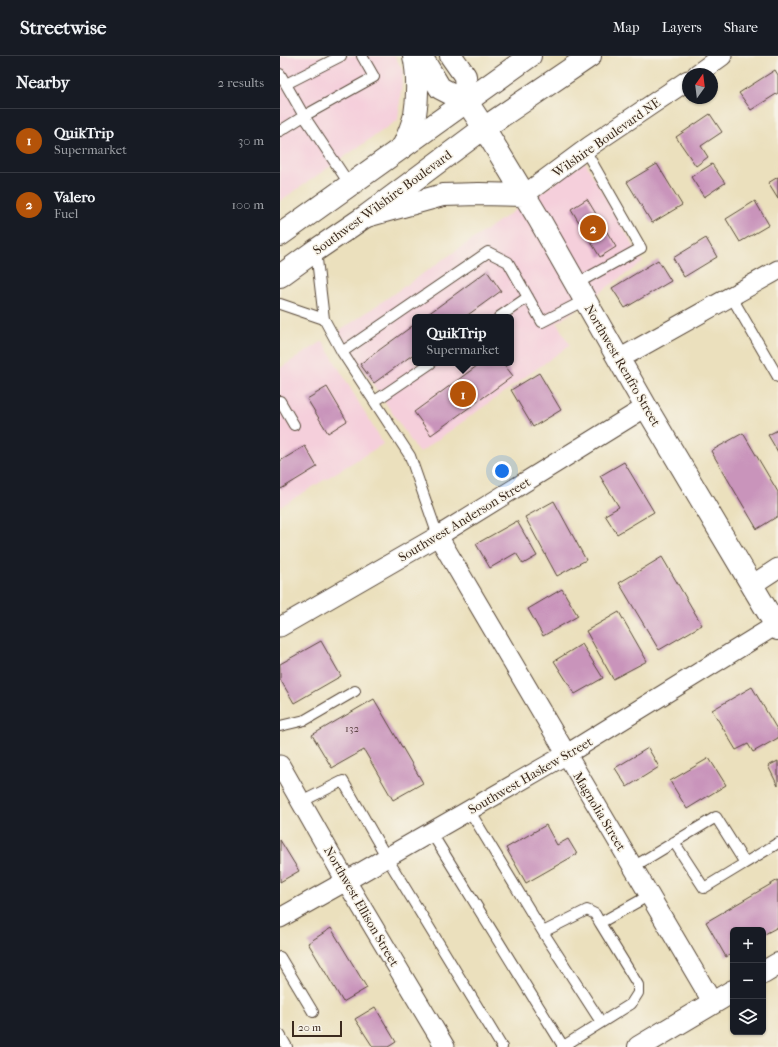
<!DOCTYPE html>
<html lang="en">
<head>
<meta charset="utf-8">
<style>
  :root { --surface:#171b24; --page:#20242c; --text:#f1f3f6; --muted:#9ea1a6; --line:#363941; --accent:#b45309 }
  body { margin:0; font-family:"IM FELL French Canon",serif; background:var(--page); color:var(--text) }
  .controls { position:absolute; right:12px; bottom:12px; display:grid; overflow:hidden; border-radius:6px; box-shadow:0 1px 3px #0004 }
  .controls button { width:36px; height:36px; display:grid; place-items:center; padding:0; border:0; border-bottom:1px solid var(--line); background:var(--surface); color:var(--text); font:20px sans-serif }
  .compass { position:absolute; left:402px; top:12px; width:36px; height:36px; border-radius:50%; background:var(--surface); box-shadow:0 1px 3px #0004; rotate:14deg }
  .scale { position:absolute; left:12px; bottom:10px; width:50px; box-sizing:border-box; padding-left:4px; border:2px solid #3b2a1e; border-top:0; font-size:11px; line-height:14px; white-space:nowrap; color:#3b2a1e; -webkit-text-stroke:3px #f7f3e8; paint-order:stroke }
  .you { position:absolute; left:222px; top:415px; width:14px; height:14px; margin:-10px; border:3px solid #fff; border-radius:50%; background:#1a73e8; box-shadow:0 0 0 6px #1a73e833 }
  .badge { display:grid; place-items:center; width:26px; height:26px; border-radius:50%; background:var(--accent); color:#fff; font-size:13px; font-weight:700 }
  .pin { position:absolute; translate:-50% -50%; border:2px solid #fff; box-shadow:0 1px 4px #0006 }
  .popup { position:absolute; left:132px; top:258px; width:102px; height:52px; box-sizing:border-box; display:grid; place-content:center; border-radius:6px; background:var(--surface); filter:drop-shadow(0 1px 3px #0005); font-size:13px; white-space:nowrap; color:var(--muted) }
  .popup b { font-size:15px; color:var(--text) }
  .popup::after { content:''; position:absolute; left:50%; top:100%; margin-left:-8px; border:8px solid transparent; border-top-color:var(--surface) }
  .list { margin:0; padding:0; list-style:none }
  h2 { display:flex; justify-content:space-between; align-items:center; height:52px; margin:0; padding:0 16px; font-size:17px }
  h2 small { font-size:13px; font-weight:400; color:var(--muted) }
  .list li { display:grid; grid-template-columns:26px 1fr auto; gap:12px; align-items:center; box-sizing:border-box; height:64px; padding:0 16px; border-top:1px solid var(--line) }
  .list b { display:block; font-size:15px; white-space:nowrap }
  .list p { margin:0; font-size:13px; white-space:nowrap; color:var(--muted) }
  .list em { font-size:13px; font-style:normal; color:var(--muted) }
  .icon { flex:none; width:22px; height:22px; fill:none; stroke:currentColor; stroke-width:2; stroke-linecap:round; stroke-linejoin:round }
  .map { position:relative; flex:none; width:498px; height:991px; overflow:hidden }
  header { display:flex; align-items:center; gap:24px; box-sizing:border-box; height:56px; padding:0 20px; background:var(--surface); border-bottom:1px solid var(--line) }
  header strong { font-size:19px }
  nav { display:flex; gap:22px; margin-inline-start:auto; font-size:14px }
  main { display:flex }
  aside { flex:1; background:var(--surface) }
  .map>svg:first-child { display:block }
  .built { fill:#f5cfdb; fill-rule:evenodd }
  .building { fill:#c994bb }
  .lines { fill:none; stroke-linecap:round; stroke-linejoin:round }
  .lane-casing { stroke:#554536; stroke-width:12 }
  .street-casing { stroke:#554536; stroke-width:21 }
  .secondary-casing { stroke:#554536; stroke-width:24 }
  .primary-casing { stroke:#554536; stroke-width:24 }
  .lane { stroke:#fff; stroke-width:10 }
  .street { stroke:#fff; stroke-width:19 }
  .secondary { stroke:#fff; stroke-width:22 }
  .primary { stroke:#fff; stroke-width:22 }
  .labels { text-anchor:middle; stroke-width:3; stroke-linejoin:round; paint-order:stroke }
  .number-label { font-size:11px; fill:#5e4445 }
  .street-label { font-size:13px; fill:#3b2a1e; stroke:#f7f3e8 }
</style>
</head>
<body>
<header>
<strong>Streetwise</strong>
<nav><a>Map</a><a>Layers</a><a>Share</a></nav>
</header>
<main>
<aside>
<h2>Nearby<small>2 results</small></h2>
<ul class="list">
<li><span class="badge">1</span><div><b>QuikTrip</b><p>Supermarket</p></div><em>30 m</em></li>
<li><span class="badge">2</span><div><b>Valero</b><p>Fuel</p></div><em>100 m</em></li>
</ul>
</aside>
<div class="map">
<svg width="498" height="991" viewBox="0 0 498 991">
  <rect width="100%" height="100%" fill="#f7f3e8"/>
  <filter id="ink" filterUnits="userSpaceOnUse"><feTurbulence type="fractalNoise" baseFrequency=".025" numOctaves="2"/><feDisplacementMap in="SourceGraphic" scale="8" xChannelSelector="R" yChannelSelector="G"/><feConvolveMatrix kernelMatrix="1 2 1 2 8 2 1 2 1" color-interpolation-filters="sRGB"/></filter>
  <filter id="wash" filterUnits="userSpaceOnUse"><feTurbulence type="fractalNoise" baseFrequency=".012" numOctaves="4" result="noise"/><feDisplacementMap in="SourceGraphic" scale="16" xChannelSelector="R" yChannelSelector="G"/><feGaussianBlur stdDeviation="0.9" result="paint"/><feColorMatrix in="noise" values="0 0 0 0 0 0 0 0 0 0 0 0 0 0 0 0 0 1.4 0 .05"/><feComposite in="paint" operator="in"/></filter>
  <g filter="url(#wash)">
    <rect width="100%" height="100%" fill="#ebe0bd"/>
    <path class="built" d="M 0,0 L 115,0 L 123,15 L 118,64 L 0,145 Z
      M 305,106 L 363,206 L 277,267 L 290,289 L 139,397 L 58,276 ZM 135,261 L 231,261 L 231,307 L 135,307 Z
      M 43,285 L 103,388 L 0,451 L 0,312 Z"/>
    <g id="blocks">
      <path class="building" d="M 495,14 L 498,19 L 498,37 L 471,54 L 459,37 Z
        M 430,58 L 442,76 L 421,90 L 428,101 L 416,110 L 396,81 Z
        M 377,108 L 402,149 L 372,167 L 347,126 Z
        M 432,108 L 445,127 L 424,141 L 411,121 Z
        M 498,121 L 498,143 L 488,127 Z
        M 307,143 L 336,191 L 320,201 L 291,153 Z
        M 475,145 L 489,169 L 460,186 L 446,163 Z
        M 426,182 L 437,201 L 404,221 L 393,202 Z
        M 378,204 L 391,225 L 345,252 L 332,232 Z
        M 207,215 L 221,235 L 185,261 L 144,261 Z
        M 135,268 L 135,297 L 94,327 L 80,308 Z
        M 201,307 L 223,307 L 233,320 L 151,379 L 134,356 Z
        M 259,317 L 281,354 L 253,371 L 231,334 Z
        M 47,331 L 67,365 L 48,377 L 27,343 Z
        M 498,374 L 498,396 L 488,379 Z
        M 463,377 L 498,436 L 498,460 L 477,473 L 431,395 Z
        M 25,390 L 37,411 L 1,433 L 0,431 L 0,405 Z
        M 344,406 L 374,456 L 337,478 L 325,459 L 339,451 L 320,420 Z
        M 274,445 L 306,504 L 277,520 L 245,461 Z
        M 237,465 L 257,500 L 243,508 L 236,497 L 210,512 L 196,488 Z
        M 382,501 L 422,569 L 379,594 L 339,527 Z
        M 282,533 L 298,560 L 263,580 L 248,553 Z
        M 339,556 L 367,605 L 333,623 L 306,575 Z
        M 41,585 L 61,620 L 14,647 L 0,623 L 0,608 Z
        M 302,588 L 323,622 L 295,638 L 274,605 Z
        M 472,631 L 498,675 L 498,682 L 473,696 L 468,688 L 456,694 L 432,654 Z
        M 94,643 L 143,727 L 113,744 L 84,694 L 52,712 L 32,679 Z
        M 368,692 L 379,711 L 347,731 L 335,712 Z
        M 429,702 L 446,729 L 407,753 L 390,725 Z
        M 498,705 L 498,730 L 488,710 Z
        M 266,769 L 277,789 L 288,783 L 297,798 L 246,827 L 226,792 Z
        M 0,784 L 19,815 L 0,826 Z
        M 498,824 L 498,871 L 483,879 L 483,874 L 453,874 L 453,897 L 446,901 L 426,866 Z
        M 51,872 L 87,932 L 63,946 L 28,887 Z
        M 95,951 L 116,986 L 108,991 L 93,991 L 75,963 Z"/>
    </g>
  </g>
  <g filter="url(#ink)">
    <use href="#blocks" fill-opacity="0" stroke="#554536" stroke-width="1"/>
    <g class="lines">
      <defs>
        <path id="lane" d="M 0,18 L 24,60 L 94,21 L 82,0
          M 6,28 L 61,0
          M 0,75 L 24,60 L 70,129
          M 36,195 L 44,263 L 62,296 L 130,400 L 158,480
          M 296,228 L 361,192 L 305,94
          M 451,240 L 498,321
          M 0,248 L 44,263
          M 219,261 L 248,241
          M 62,296 L 208,196 L 228,206 L 262,266 L 305,244
          M 0,345 L 14,369
          M 95,345 L 151,307
          M 0,670 L 25,664 L 75,635
          M 21,746 L 63,725 L 107,802 L 222,991
          M 189,754 L 263,876 L 307,854 L 315,858 L 320,867 L 358,929 L 358,937 L 351,948 L 282,991
          M 151,776 L 283,990
          M 465,807 L 498,787
          M 353,811 L 436,761 L 465,807 L 424,832 L 394,786
          M 320,867 L 370,839
          M 263,876 L 321,966
          M 0,901 L 33,956
          M 0,979 L 7,991"/>
        <path id="street" d="M 417,18 L 442,0
          M 244,139 L 310,90 L 408,24
          M 339,303 L 498,214
          M 158,480 L 433,947
          M 472,529 L 498,512
          M 0,571 L 158,480 L 366,351
          M 0,709 L 66,825 L 165,991
          M 0,862 L 66,825 L 287,698 L 496,569"/>
        <path id="secondary" d="M 141,0 L 160,32 L 187,46
          M 171,0 L 185,20 L 187,46 L 204,72 L 259,163 L 366,351 L 498,573
          M 123,91 C 128,80 132,70 135,59 C 138,41 138,17 134,0
          M 87,160 L 163,139 L 199,138 L 244,139
          M 483,917 L 498,908
          M 359,991 L 453,935"/>
        <path id="primary" d="M 0,179 L 250,0
          M 0,220 L 36,194 L 86,160 L 204,72 L 310,0"/>
      </defs>
      <use href="#lane" class="lane-casing"/>
      <use href="#street" class="street-casing"/>
      <use href="#secondary" class="secondary-casing"/>
      <use href="#primary" class="primary-casing"/>
      <use href="#lane" class="lane"/>
      <use href="#street" class="street"/>
      <use href="#secondary" class="secondary"/>
      <use href="#primary" class="primary"/>
    </g>
  </g>
  <g class="labels">
    <g class="number-label">
      <text x="72" y="676">132</text>
    </g>
    <g class="street-label">
      <text transform="translate(326 81) rotate(-35)" y="5">Wilshire Boulevard NE</text>
      <text transform="translate(102 146) rotate(-36)" y="5">Southwest Wilshire Boulevard</text>
      <text transform="translate(343 309) rotate(60)" y="5">Northwest Renfro Street</text>
      <text transform="translate(184 463) rotate(-31)" y="5">Southwest Anderson Street</text>
      <text transform="translate(250 719) rotate(-30)" y="5">Southwest Haskew Street</text>
      <text transform="translate(320 755) rotate(59)" y="5">Magnolia Street</text>
      <text transform="translate(82 850) rotate(60)" y="5">Northwest Ellison Street</text>
    </g>
  </g>
</svg>
<div class="controls">
<button>+</button>
<button>−</button>
<button><svg class="icon" aria-label="layers" viewBox="0 0 24 24"><path d="M12 4l9 5-9 5-9-5zM3 14l9 5 9-5"/></svg></button>
</div>
<svg class="compass" viewBox="-18 -18 36 36"><path d="M0-13l5 13h-10z" fill="#e53935"/><path d="M0 13l5-13h-10z" fill="#9ea1a6"/></svg>
<div class="scale">20 m</div>
<div class="you"></div>
<div class="pin badge" style="left:183px;top:338px">1</div>
<div class="popup"><b>QuikTrip</b>Supermarket</div>
<div class="pin badge" style="left:313px;top:172px">2</div>
</div>
</main>
</body>
</html>
